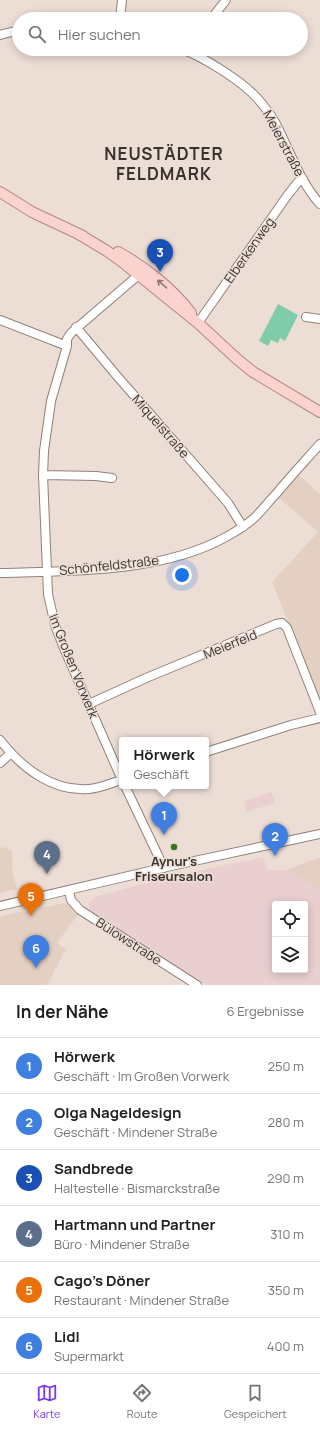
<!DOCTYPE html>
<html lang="de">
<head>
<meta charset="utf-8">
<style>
  :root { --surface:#fff; --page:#f2f2f2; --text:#202124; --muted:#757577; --line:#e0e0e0; --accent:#7c3aed }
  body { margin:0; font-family:Manrope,sans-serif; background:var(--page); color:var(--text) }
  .controls { position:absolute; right:12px; bottom:12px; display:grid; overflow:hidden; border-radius:4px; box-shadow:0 2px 10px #0003 }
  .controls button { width:36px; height:36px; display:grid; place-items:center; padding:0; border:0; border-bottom:1px solid var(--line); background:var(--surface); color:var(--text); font:20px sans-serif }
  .you { position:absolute; left:182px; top:575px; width:14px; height:14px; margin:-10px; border:3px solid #fff; border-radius:50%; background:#1a73e8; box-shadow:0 0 0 6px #1a73e833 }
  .badge { display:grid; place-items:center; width:26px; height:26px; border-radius:50%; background:var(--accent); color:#fff; font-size:13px; font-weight:700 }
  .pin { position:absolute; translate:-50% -33px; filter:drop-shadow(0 1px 2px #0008) }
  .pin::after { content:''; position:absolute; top:21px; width:14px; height:12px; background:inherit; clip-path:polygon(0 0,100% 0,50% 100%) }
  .popup { position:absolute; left:119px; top:737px; width:90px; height:52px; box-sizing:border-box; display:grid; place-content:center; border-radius:4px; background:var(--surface); filter:drop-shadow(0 1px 3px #0005); font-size:13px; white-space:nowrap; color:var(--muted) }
  .popup b { font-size:15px; color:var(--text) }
  .popup::after { content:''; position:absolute; left:50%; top:100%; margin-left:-8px; border:8px solid transparent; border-top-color:var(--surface) }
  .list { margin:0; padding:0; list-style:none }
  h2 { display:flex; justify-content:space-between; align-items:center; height:52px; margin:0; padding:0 16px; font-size:17px }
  h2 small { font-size:13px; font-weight:400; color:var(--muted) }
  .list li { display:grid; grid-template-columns:26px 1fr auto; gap:12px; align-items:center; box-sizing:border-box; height:56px; padding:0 16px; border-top:1px solid var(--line) }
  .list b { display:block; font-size:15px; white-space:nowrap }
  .list p { margin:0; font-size:13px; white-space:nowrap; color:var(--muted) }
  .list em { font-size:13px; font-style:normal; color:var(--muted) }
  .icon { flex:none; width:22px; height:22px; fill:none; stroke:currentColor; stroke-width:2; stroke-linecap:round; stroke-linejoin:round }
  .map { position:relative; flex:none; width:320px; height:985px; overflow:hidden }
  .search { position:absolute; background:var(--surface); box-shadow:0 2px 10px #0003; left:12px; right:12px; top:12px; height:44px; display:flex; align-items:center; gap:10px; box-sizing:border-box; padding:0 14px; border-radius:22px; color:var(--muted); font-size:15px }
  .sheet { height:388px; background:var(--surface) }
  nav { display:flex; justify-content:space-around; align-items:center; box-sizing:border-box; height:56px; border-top:1px solid var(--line); background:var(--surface); font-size:11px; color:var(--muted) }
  nav a { display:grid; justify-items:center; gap:2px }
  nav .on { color:var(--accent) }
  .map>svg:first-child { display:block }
  .built { fill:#e4cfc3 }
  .industrial { fill:#eacfd0; fill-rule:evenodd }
  .green { fill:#80ccaa }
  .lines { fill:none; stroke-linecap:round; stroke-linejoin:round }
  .minor-casing { stroke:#8f8179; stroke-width:10 }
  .major-casing { stroke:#b48881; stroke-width:12 }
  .minor { stroke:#fff; stroke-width:8 }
  .major { stroke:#fad3ce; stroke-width:10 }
  .oneway { stroke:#907b77 }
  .poi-dot { fill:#387816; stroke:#ecddd5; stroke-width:1.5 }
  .labels { text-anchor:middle; stroke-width:3; stroke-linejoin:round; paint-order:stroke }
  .street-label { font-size:13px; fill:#393330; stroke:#ecddd5 }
  .poi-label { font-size:13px; font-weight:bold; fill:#393330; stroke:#ecddd5 }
  .district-label { font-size:17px; font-weight:bold; letter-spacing:1px; fill:#393330; stroke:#ecddd5 }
</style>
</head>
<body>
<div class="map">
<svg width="320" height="985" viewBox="0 0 320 985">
  <rect width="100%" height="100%" fill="#ecddd5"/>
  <path class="built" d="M 299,475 L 320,494 L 320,701 L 272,582 L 318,532 L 279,498 Z
    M 4,847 L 12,851 L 13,874 L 17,889 L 0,893 L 0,848 Z
    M 320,858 L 320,891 L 287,870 L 306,862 Z
    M 66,903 L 79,913 L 57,943 L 66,949 L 47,985 L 0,985 L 0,916 Z"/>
  <path class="industrial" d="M 271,792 L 275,803 L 247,812 L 244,801 Z
    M 264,857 L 267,870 L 287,870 L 320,891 L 320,985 L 207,985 L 91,912 L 89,907 L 89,902 L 94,897 L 181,874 ZM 275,904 L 305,904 L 305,970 L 275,970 Z"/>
  <path class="green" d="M 278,304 L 298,315 L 285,341 L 280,338 L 278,343 L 271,340 L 268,346 L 259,341 Z"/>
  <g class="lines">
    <defs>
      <path id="minor" d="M 120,19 L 122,0
        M 211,19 L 226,0
        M 0,35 L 19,30
        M 182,49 C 205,58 242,81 258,99 C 265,107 271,115 276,124 C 290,151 300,182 320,204
        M 306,317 L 320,319
        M 0,320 L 67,346
        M 198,323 L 287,196 L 298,182 L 303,179
        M 76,327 L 117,376 L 228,503 L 243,527
        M 43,475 L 96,476 L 112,478
        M 0,573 C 72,571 161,573 226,537 C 235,532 245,526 253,519 C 261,512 268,502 276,494 C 290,477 305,461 320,444
        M 89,704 L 146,678 L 276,624 L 282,623 L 287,628 L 320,712
        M 0,740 C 21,767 52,792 89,789 C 100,788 111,783 122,780
        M 206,752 L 291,725 L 320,718
        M 0,763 L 11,753
        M 122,780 L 63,646 L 55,625 L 48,594 L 43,475 L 44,451 L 51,401 L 67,346 L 67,339 L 71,333 L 142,272
        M 125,786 L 164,868
        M 69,891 L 71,900 L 80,910 L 197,985
        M 0,906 L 171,866 L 320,834"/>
      <path id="major" d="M 0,192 L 32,212 L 83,236
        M 77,233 L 107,251 L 125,264 L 198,323 L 237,359 L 253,372 L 320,412
        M 118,252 C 144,266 173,289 191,313"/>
    </defs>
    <use href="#minor" class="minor-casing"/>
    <use href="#major" class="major-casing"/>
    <use href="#minor" class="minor"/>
    <use href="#major" class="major"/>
  </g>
  <defs><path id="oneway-shaft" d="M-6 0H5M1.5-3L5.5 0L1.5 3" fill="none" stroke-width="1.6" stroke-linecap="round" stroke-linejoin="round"/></defs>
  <use class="oneway" href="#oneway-shaft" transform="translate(162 284) rotate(-139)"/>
  <circle class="poi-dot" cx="174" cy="847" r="4"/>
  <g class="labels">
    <g class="street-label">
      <text transform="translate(284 143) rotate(62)" y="5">Meierstraße</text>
      <text transform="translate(249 250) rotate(-55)" y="5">Elberkenweg</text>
      <text transform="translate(161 426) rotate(49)" y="5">Miquelstraße</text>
      <text transform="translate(109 565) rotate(-6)" y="5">Schönfeldstraße</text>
      <text transform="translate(230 644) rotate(-22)" y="5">Meierfeld</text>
      <text transform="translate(74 666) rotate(68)" y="5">Im Großen Vorwerk</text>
      <text transform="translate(129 941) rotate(33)" y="5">Bülowstraße</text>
    </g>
    <g class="poi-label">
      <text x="174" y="866">Aynur's<tspan x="174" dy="15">Friseursalon</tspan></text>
    </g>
    <g class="district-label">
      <text x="164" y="160">NEUSTÄDTER<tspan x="164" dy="20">FELDMARK</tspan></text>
    </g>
  </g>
</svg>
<div class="controls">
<button><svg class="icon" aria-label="locate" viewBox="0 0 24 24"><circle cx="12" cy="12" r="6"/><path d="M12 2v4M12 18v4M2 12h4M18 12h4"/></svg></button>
<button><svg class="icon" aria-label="layers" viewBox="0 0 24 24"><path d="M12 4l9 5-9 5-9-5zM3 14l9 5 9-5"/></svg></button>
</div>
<div class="you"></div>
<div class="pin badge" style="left:164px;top:835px;background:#3f7fe0">1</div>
<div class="popup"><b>Hörwerk</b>Geschäft</div>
<div class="pin badge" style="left:275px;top:856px;background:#3f7fe0">2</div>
<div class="pin badge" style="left:160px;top:272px;background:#1a4fb4">3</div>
<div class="pin badge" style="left:47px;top:874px;background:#5c6f8a">4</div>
<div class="pin badge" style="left:31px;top:916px;background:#e8710a">5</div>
<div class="pin badge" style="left:36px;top:968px;background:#3f7fe0">6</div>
<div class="search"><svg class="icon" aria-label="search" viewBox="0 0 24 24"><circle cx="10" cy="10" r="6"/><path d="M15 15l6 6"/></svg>Hier suchen</div>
</div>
<section class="sheet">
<h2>In der Nähe<small>6 Ergebnisse</small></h2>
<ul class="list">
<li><span class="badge" style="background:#3f7fe0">1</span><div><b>Hörwerk</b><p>Geschäft · Im Großen Vorwerk</p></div><em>250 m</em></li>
<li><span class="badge" style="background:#3f7fe0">2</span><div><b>Olga Nageldesign</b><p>Geschäft · Mindener Straße</p></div><em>280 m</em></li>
<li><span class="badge" style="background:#1a4fb4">3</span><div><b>Sandbrede</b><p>Haltestelle · Bismarckstraße</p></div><em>290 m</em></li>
<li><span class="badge" style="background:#5c6f8a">4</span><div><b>Hartmann und Partner</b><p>Büro · Mindener Straße</p></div><em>310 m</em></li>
<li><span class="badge" style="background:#e8710a">5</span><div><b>Cago's Döner</b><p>Restaurant · Mindener Straße</p></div><em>350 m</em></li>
<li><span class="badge" style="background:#3f7fe0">6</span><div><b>Lidl</b><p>Supermarkt</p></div><em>400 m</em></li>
</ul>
</section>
<nav>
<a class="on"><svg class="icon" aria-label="map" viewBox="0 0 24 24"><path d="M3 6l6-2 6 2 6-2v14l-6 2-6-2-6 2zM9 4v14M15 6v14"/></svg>Karte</a>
<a><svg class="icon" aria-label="directions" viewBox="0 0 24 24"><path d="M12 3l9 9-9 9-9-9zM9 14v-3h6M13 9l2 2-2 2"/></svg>Route</a>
<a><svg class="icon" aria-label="saved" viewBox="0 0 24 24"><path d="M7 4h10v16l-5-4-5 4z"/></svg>Gespeichert</a>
</nav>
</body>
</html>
